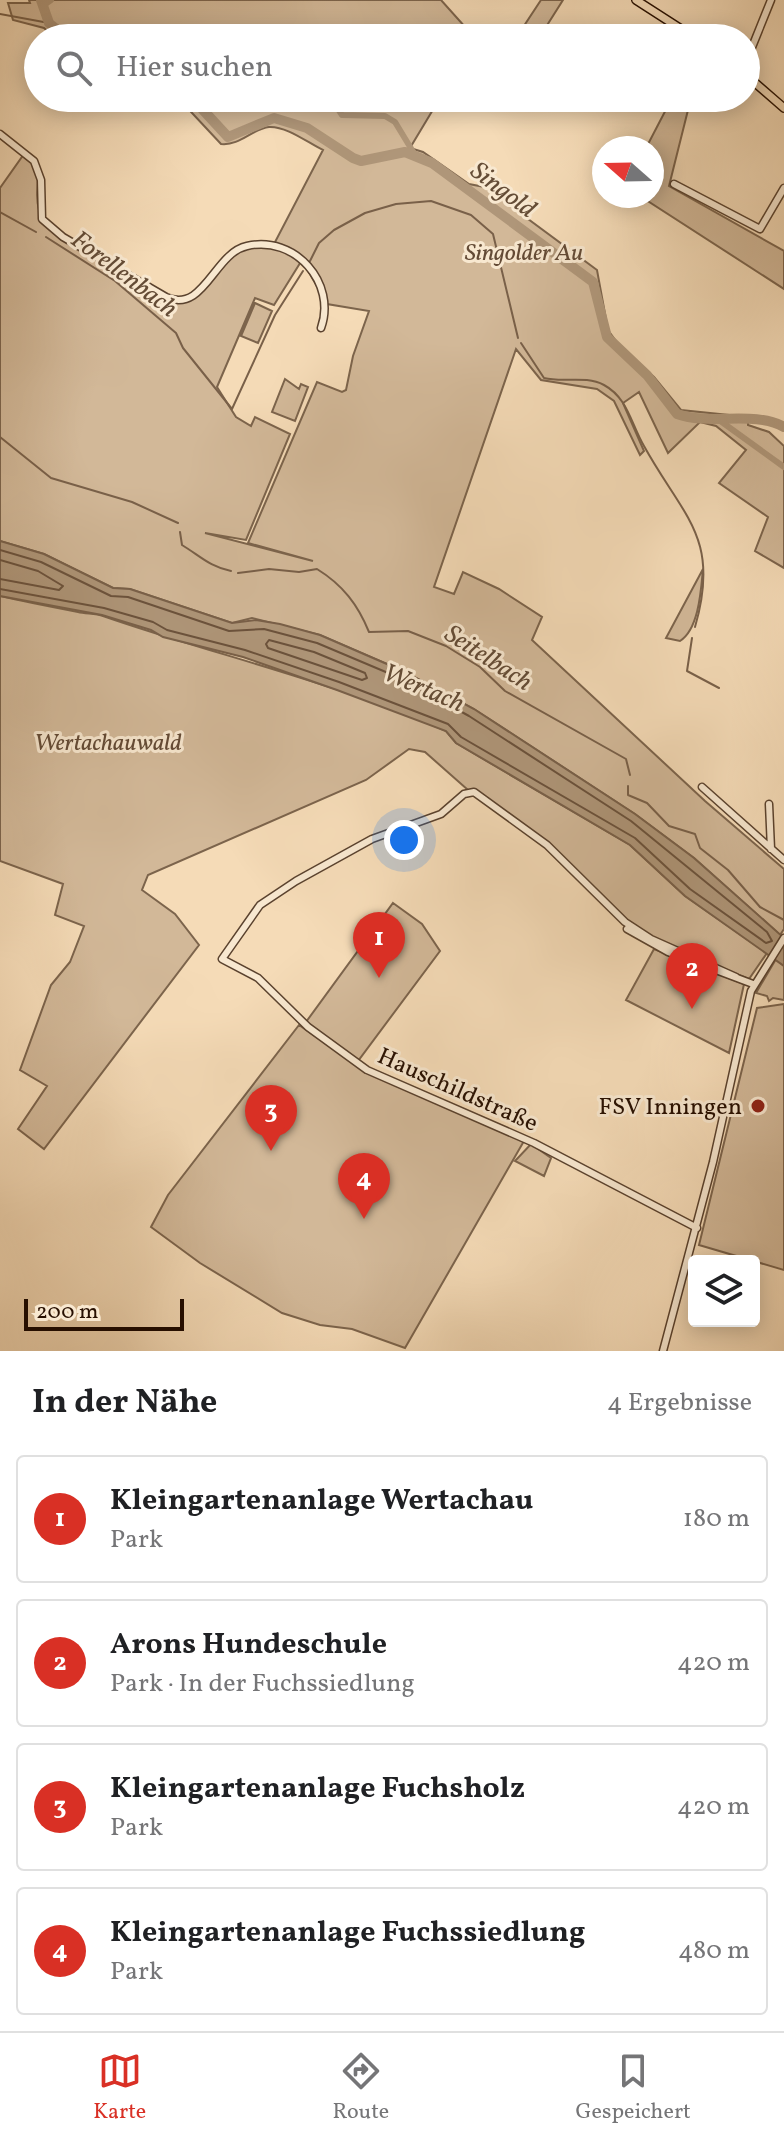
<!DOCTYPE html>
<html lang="de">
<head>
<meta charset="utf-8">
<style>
  :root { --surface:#fff; --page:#f6f6f6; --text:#202124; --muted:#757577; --line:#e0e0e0; --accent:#d93025 }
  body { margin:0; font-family:Vollkorn,serif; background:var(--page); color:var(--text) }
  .controls { position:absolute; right:24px; bottom:24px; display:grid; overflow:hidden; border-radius:8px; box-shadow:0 4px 20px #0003 }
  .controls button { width:72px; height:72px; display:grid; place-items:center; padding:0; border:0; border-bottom:2px solid var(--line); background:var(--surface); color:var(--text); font:40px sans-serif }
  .compass { position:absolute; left:592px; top:136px; width:72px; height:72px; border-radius:50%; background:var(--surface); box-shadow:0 4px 20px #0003; rotate:290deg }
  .scale { position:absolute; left:24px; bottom:20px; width:160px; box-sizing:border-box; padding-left:8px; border:4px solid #270f00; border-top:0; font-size:22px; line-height:28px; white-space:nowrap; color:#270f00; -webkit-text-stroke:6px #f8e8d0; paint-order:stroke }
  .you { position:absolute; left:404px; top:840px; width:28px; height:28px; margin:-20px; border:6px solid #fff; border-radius:50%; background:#1a73e8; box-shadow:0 0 0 12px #1a73e833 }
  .badge { display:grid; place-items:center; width:52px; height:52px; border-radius:50%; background:var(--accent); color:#fff; font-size:26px; font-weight:700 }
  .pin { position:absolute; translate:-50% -66px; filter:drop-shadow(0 2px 4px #0008) }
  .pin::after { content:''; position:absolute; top:42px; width:28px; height:24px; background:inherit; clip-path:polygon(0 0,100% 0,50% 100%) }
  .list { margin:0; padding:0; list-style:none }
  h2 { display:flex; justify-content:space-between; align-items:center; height:104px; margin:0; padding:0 32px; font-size:34px }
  h2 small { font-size:26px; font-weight:400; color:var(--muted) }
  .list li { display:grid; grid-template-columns:52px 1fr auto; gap:24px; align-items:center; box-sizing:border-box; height:128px; margin:0 16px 16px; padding:0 16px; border:2px solid var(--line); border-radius:8px }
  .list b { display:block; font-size:30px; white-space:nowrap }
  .list p { margin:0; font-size:26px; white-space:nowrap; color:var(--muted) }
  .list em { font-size:26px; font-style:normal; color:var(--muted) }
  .icon { flex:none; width:44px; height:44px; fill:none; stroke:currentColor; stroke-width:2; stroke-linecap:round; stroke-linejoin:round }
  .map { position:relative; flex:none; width:784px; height:1351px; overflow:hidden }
  .search { position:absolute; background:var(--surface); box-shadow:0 4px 20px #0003; left:24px; right:24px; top:24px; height:88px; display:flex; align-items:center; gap:20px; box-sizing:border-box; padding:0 28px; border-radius:44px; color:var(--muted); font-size:30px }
  .sheet { height:680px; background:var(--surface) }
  nav { display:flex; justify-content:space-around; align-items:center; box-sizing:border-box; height:112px; border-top:2px solid var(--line); background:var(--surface); font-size:22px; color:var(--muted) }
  nav a { display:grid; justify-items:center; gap:4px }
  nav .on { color:var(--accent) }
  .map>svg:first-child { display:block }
  .green { fill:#d2b898; stroke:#7c644c; stroke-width:2; fill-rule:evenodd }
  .water { fill:#af9679; stroke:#796049; stroke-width:2 }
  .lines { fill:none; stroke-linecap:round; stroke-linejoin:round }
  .shore { stroke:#6b523c; stroke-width:2 }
  .stream { stroke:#796049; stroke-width:2 }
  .canal { stroke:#af9679; stroke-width:6 }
  .river { stroke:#af9679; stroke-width:10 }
  .minor-casing { stroke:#5a422e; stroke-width:9 }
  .major-casing { stroke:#270f00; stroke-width:10 }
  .minor { stroke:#f8e8d0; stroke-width:6 }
  .major { stroke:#f5dbb7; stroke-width:7 }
  .poi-dot { fill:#8f2418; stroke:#f8e8d0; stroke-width:3 }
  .labels { text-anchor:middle; stroke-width:6; stroke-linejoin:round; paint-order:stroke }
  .park-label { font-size:24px; font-style:italic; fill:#634a35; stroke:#f8e8d0 }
  .street-label { font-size:24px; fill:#270f00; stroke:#f8e8d0 }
  .poi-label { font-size:24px; fill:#270f00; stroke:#f8e8d0; text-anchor:end }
  .water-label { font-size:26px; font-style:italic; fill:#644c36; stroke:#f8e8d0 }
</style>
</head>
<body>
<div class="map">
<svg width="784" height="1351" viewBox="0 0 784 1351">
  <rect width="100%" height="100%" fill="#f5dbb7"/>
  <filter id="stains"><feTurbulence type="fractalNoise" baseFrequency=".0025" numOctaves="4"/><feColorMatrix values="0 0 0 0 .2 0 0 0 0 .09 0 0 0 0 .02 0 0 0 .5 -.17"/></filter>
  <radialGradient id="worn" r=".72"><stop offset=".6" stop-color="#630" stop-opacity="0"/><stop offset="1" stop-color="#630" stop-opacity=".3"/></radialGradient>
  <path class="green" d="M 29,0 L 441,0 L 475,38 L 55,38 L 44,28 L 13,20 L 8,3 L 30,3 Z
    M 541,0 L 563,0 L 539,38 L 516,38 Z
    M 178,98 L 440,98 L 410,148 L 423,152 L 469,184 L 500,190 L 520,213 L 597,270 L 608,330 L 621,348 L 654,377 L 681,410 L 748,417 L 748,425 L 769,432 L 784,446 L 784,568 L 755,551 L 768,517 L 719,483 L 746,450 L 716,426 L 700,422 L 668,453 L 639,392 L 623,403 L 644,451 L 640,455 L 614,401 L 597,389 L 541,380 L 516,349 L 434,587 L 454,594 L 463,572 L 499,589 L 542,617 L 532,640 L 705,801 L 784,869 L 784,929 L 780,935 L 694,858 L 635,814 L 474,709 L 403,671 L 320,635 L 252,618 L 232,623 L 130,589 L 113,588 L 44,554 L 0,541 L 0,188 L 24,154 C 48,174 32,187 39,210 C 41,216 46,223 49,229 L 179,302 C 208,300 216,262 241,249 C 249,245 263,246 273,246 L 323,150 C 308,143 287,126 269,127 C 252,129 240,146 221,144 ZM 302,260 L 327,304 L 369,311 L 353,356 L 346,390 L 342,392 L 317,382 L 248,543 L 313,561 L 205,533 L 246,540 L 290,434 L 255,417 L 251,426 L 236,417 L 217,387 L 255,298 L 274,305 Z
    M 672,98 L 691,98 L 669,186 L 784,251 L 784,289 L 640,196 L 652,196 L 652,148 L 646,148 Z
    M 255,303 L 272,311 L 258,343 L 241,336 Z
    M 285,379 L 299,389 L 301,384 L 308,387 L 295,421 L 272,412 Z
    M 703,569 C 701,590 699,629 680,641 L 666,638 Z
    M 0,596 C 26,602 52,607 78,612 C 86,614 96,613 103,616 C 215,655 335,682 446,731 L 456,743 L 630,845 L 685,896 L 767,953 L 749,979 L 670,947 L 625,921 L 569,864 L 468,790 L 425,752 L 409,749 L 366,780 L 148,875 L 142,890 L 175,914 L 199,945 L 44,1149 L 18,1129 L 47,1086 L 20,1070 L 51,985 L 70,962 L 84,926 L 55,915 L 63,884 L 0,861 Z
    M 393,903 L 422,924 L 440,951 L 358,1061 L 306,1022 Z
    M 654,949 L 744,984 L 729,1053 L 626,1000 Z
    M 776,959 L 784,966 L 784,1000 L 773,998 L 769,1001 L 767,996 L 756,993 Z
    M 784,1004 L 784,1270 L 699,1245 L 757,1008 Z
    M 299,1025 L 370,1074 L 524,1141 L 405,1348 L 352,1329 L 320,1325 L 282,1313 L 200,1263 L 151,1227 L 168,1195 Z
    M 531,1144 L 551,1158 L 544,1176 L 515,1161 Z"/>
  <path class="water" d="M 0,541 L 44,554 L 113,588 L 130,589 L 232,623 L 256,620 L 280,624 L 320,635 L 403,671 L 474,709 L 635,814 L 694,858 L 784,938 L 784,966 L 685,896 L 630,845 L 456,743 L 446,731 L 337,690 L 243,657 L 163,637 L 151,630 L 102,615 L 0,596 Z"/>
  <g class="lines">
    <path class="shore" d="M 0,550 L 41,562 L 111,596 L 128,597 L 229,631 L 264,629 L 317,643 L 400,678 L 469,716 L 631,821 L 767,932 L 772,941 L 766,943 L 690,889 L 635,838 L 461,737 L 448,724 L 339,682 L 245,650 L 167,630 L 153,622 L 104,608 L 0,589
      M 0,560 L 38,571 L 63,586 L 59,590 L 0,579
      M 269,640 L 314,652 L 365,673 L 367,678 L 362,680 L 268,648 L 266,644 Z"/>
    <path class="stream" d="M 0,14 L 49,23
      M 0,212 L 36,232
      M 46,237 L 115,281 L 176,333 L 183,348 L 232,409 L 275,315 L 303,271
      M 310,261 L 319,243 L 334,230 L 365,213 L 396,204 L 431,201 L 471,215 L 493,234 L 518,338
      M 521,343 L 544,378 C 564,383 585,375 604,385 C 628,398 631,424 644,446 C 683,517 721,537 695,627
      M 0,437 L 51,478 L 132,502 L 178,523
      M 180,532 L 182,545 C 200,556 210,567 231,571
      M 238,573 L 269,569 L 299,572 L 317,569 C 343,585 358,605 369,632 L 408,631 L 446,646 L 480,667 L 505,691 L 626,759 L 630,775
      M 692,638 L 687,671 L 719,688
      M 628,786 L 628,795 L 647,803 L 669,826 L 695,834 L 700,848 L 728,870 L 760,907 L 784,920"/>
    <path class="canal" d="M 44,5 L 51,0
      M 331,98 L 342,115 L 385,116 L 395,122 L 415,155
      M 719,420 L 784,467"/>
    <path class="river" d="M 41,0 L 49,23 L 67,38
      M 192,98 L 228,137 L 274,118 L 307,128 L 353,158 L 361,161 L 405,152 L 432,163 L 593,282 L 607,337 L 647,375 L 677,414 C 711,426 753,410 784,427"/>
    <defs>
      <path id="minor" d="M 746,62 L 771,0
        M 0,134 L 34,161 L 41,180 L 42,219 L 63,237 L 166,297 C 204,314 214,253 247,246 C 295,235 337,283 321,328
        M 674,184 L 760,229 L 784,188
        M 702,787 L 784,860
        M 769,804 L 771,849
        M 627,929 L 668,952 L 753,984
        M 697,1228 L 534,1143 L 367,1070 L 308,1027 L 258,978 L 222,959 L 260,905 L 296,881 L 372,839 L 441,814 L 464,794 L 474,792 L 547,845 L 625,922 L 651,939 L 736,977
        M 663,1351 L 713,1162 L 751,991 L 784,938"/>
      <path id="major" d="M 636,0 L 695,38
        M 746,75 L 784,108"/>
    </defs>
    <use href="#minor" class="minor-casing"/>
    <use href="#major" class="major-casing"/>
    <use href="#minor" class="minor"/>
    <use href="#major" class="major"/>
  </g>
  <circle class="poi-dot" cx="758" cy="1106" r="8"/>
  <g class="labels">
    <g class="park-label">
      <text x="524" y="260">Singolder Au</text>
      <text x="108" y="750">Wertachauwald</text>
    </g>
    <g class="street-label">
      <text transform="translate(458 1089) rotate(24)" y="8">Hauschildstraße</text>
    </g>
    <g class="poi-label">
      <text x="742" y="1114">FSV Inningen</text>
    </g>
    <g class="water-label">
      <text transform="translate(504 189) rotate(37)" y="9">Singold</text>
      <text transform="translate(125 273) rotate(37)" y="9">Forellenbach</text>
      <text transform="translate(489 657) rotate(33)" y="9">Seitelbach</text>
      <text transform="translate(424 687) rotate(23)" y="9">Wertach</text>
    </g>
  </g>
  <rect width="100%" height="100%" filter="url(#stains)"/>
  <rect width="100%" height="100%" fill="url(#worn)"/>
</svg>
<div class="controls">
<button><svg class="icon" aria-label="layers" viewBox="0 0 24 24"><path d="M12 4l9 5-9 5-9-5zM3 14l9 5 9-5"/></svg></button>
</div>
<svg class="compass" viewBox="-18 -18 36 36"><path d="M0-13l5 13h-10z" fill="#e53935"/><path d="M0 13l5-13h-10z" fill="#757577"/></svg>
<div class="scale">200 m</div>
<div class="you"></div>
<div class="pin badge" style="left:379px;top:978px">1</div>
<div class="pin badge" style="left:692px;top:1009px">2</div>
<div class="pin badge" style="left:271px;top:1151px">3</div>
<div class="pin badge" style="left:364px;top:1219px">4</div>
<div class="search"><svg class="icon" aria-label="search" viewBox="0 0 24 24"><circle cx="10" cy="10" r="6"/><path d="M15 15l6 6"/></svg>Hier suchen</div>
</div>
<section class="sheet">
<h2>In der Nähe<small>4 Ergebnisse</small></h2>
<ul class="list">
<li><span class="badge">1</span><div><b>Kleingartenanlage Wertachau</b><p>Park</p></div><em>180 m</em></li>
<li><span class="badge">2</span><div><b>Arons Hundeschule</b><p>Park · In der Fuchssiedlung</p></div><em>420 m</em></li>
<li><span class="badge">3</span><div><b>Kleingartenanlage Fuchsholz</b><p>Park</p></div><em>420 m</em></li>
<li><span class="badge">4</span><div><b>Kleingartenanlage Fuchssiedlung</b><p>Park</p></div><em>480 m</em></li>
</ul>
</section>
<nav>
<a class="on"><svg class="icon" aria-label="map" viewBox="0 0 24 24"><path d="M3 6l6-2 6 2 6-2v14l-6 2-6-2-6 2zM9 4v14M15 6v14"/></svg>Karte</a>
<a><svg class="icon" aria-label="directions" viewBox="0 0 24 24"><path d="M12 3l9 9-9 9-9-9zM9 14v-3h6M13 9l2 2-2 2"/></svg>Route</a>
<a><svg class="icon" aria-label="saved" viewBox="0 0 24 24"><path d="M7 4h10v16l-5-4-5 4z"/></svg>Gespeichert</a>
</nav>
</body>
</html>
